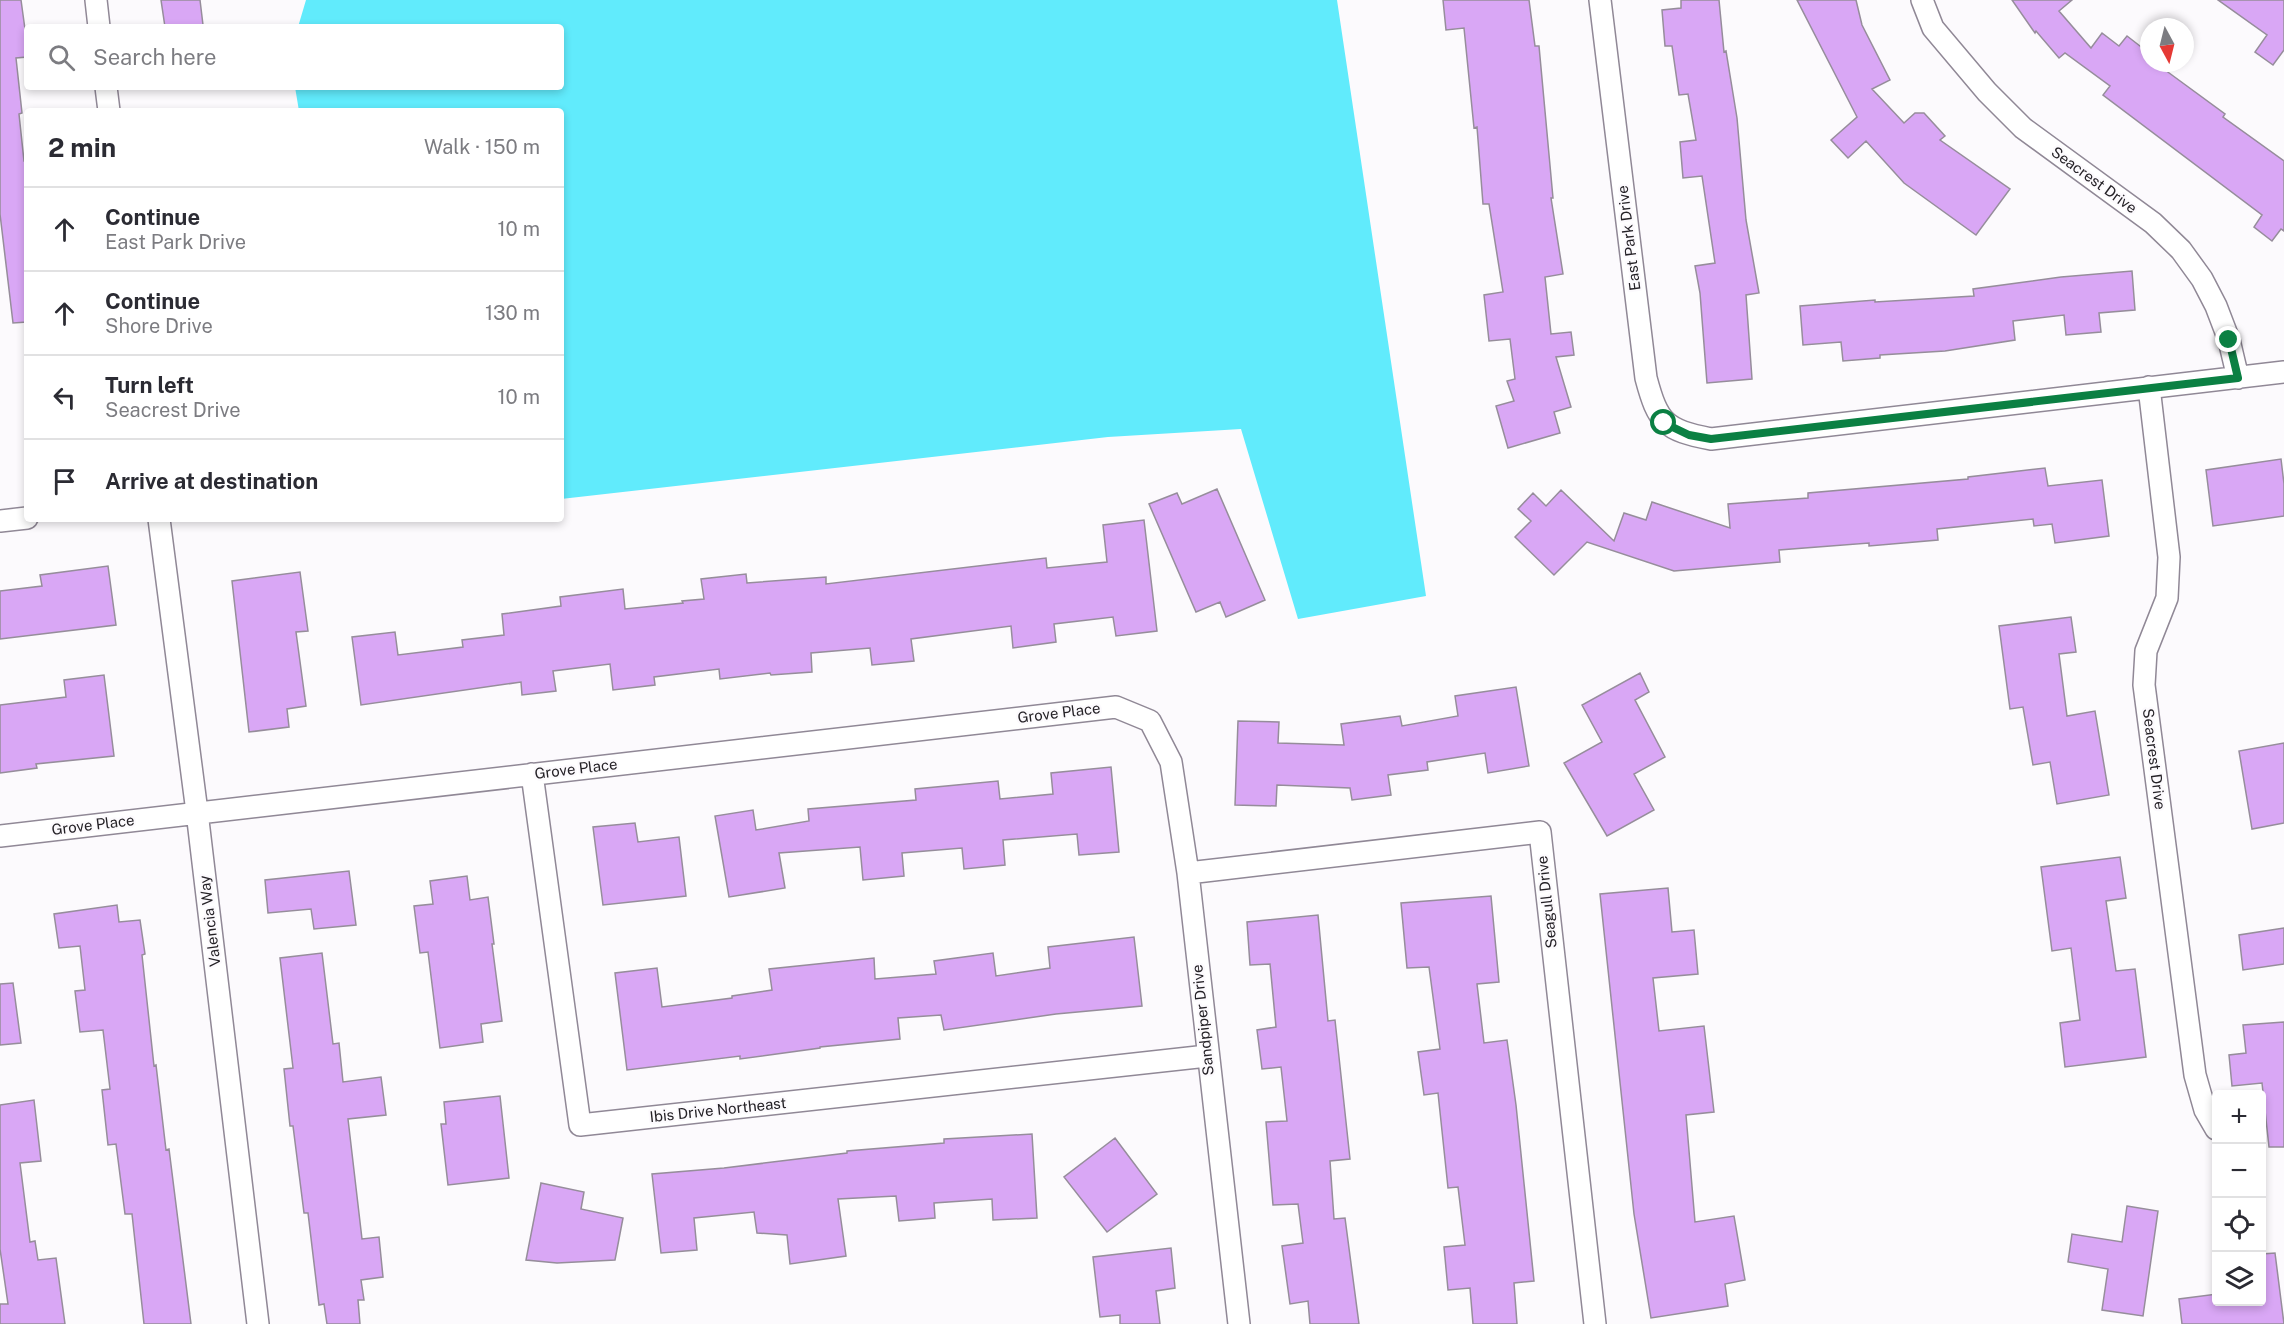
<!DOCTYPE html>
<html lang="en">
<head>
<meta charset="utf-8">
<style>
  :root { --surface:#fff; --page:#f7f7f7; --text:#2b2b33; --muted:#7c7c81; --line:#e1e1e2 }
  body { margin:0; font-family:"Public Sans",sans-serif; background:var(--page); color:var(--text) }
  .controls { position:absolute; right:18px; bottom:18px; display:grid; overflow:hidden; border-radius:6px; box-shadow:0 3px 9px #0003 }
  .controls button { width:54px; height:54px; display:grid; place-items:center; padding:0; border:0; border-bottom:2px solid var(--line); background:var(--surface); color:var(--text); font:30px sans-serif }
  .compass { position:absolute; left:2140px; top:18px; width:54px; height:54px; border-radius:50%; background:var(--surface); box-shadow:0 3px 9px #0003; rotate:173deg }
  .stop { position:absolute; width:18px; height:18px; margin:-14px; border:4px solid #0b8043; border-radius:50%; background:#fff }
  .stop.end { background:#0b8043; border-color:#fff; box-shadow:0 2px 6px #0008 }
  .list { margin:0; padding:0; list-style:none }
  h2 { display:flex; justify-content:space-between; align-items:center; height:78px; margin:0; padding:0 24px; font-size:26px }
  h2 small { font-size:20px; font-weight:400; color:var(--muted) }
  .list li { display:grid; grid-template-columns:39px 1fr auto; gap:18px; align-items:center; box-sizing:border-box; height:84px; padding:0 24px; border-top:2px solid var(--line) }
  .list b { display:block; font-size:22px; white-space:nowrap }
  .list p { margin:0; font-size:20px; white-space:nowrap; color:var(--muted) }
  .list em { font-size:20px; font-style:normal; color:var(--muted) }
  .icon { flex:none; width:33px; height:33px; fill:none; stroke:currentColor; stroke-width:2; stroke-linecap:round; stroke-linejoin:round }
  .map { position:relative; flex:none; width:2284px; height:1324px; overflow:hidden }
  .search { position:absolute; background:var(--surface); box-shadow:0 3px 9px #0003; left:24px; top:24px; width:540px; height:66px; display:flex; align-items:center; gap:15px; box-sizing:border-box; padding:0 21px; border-radius:6px; color:var(--muted); font-size:22px }
  .panel { position:absolute; background:var(--surface); box-shadow:0 3px 9px #0003; left:24px; top:108px; width:540px; height:414px; border-radius:6px }
  .map>svg:first-child { display:block }
  .water { fill:#61ebfc }
  .building { fill:#d9a7f5; stroke:#968d9b; stroke-width:1.5 }
  .lines { fill:none; stroke-linecap:round; stroke-linejoin:round }
  .minor-casing { stroke:#908896; stroke-width:24 }
  .minor { stroke:#fff; stroke-width:21 }
  .route { stroke:#0b8043; stroke-width:8 }
  .labels { text-anchor:middle; stroke-width:4.5; stroke-linejoin:round; paint-order:stroke }
  .street-label { font-size:15px; fill:#252227; stroke:#fcfafd }
</style>
</head>
<body>
<div class="map">
<svg width="2284" height="1324" viewBox="0 0 2284 1324">
  <rect width="100%" height="100%" fill="#fcfafd"/>
  <path class="water" d="M 306,0 L 1337,0 L 1426,596 L 1298,619 L 1241,429 L 1108,437 L 561,499 L 561,111 L 299,111 L 295,87 L 561,87 L 561,27 L 298,27 Z"/>
  <path class="building" d="M 0,0 L 21,0 L 27,44 L 27,57 L 16,58 L 22,113 L 19,114 L 24,161 L 27,161 L 27,322 L 13,323 L 0,214 Z
    M 161,0 L 200,0 L 203,25 L 165,27 Z
    M 1443,0 L 1529,0 L 1535,46 L 1539,46 L 1553,198 L 1551,198 L 1563,274 L 1545,277 L 1551,334 L 1571,332 L 1574,355 L 1556,357 L 1571,407 L 1554,412 L 1560,433 L 1508,448 L 1496,406 L 1514,401 L 1507,381 L 1515,379 L 1510,339 L 1489,341 L 1484,295 L 1503,292 L 1489,204 L 1483,204 L 1477,127 L 1474,128 L 1464,28 L 1446,30 Z
    M 1681,0 L 1719,0 L 1724,52 L 1726,51 L 1737,118 L 1746,220 L 1759,293 L 1746,295 L 1752,379 L 1707,383 L 1700,293 L 1695,266 L 1715,263 L 1702,176 L 1683,178 L 1680,142 L 1696,140 L 1688,94 L 1679,95 L 1672,46 L 1665,46 L 1662,10 L 1681,8 Z
    M 1797,0 L 1856,0 L 1862,25 L 1890,80 L 1872,89 L 1904,123 L 1915,113 L 1924,113 L 1945,136 L 1940,140 L 2010,189 L 1976,235 L 1904,183 L 1866,141 L 1848,158 L 1831,140 L 1857,117 Z
    M 2012,0 L 2072,0 L 2059,11 L 2091,48 L 2102,33 L 2119,46 L 2127,36 L 2149,53 L 2149,63 L 2162,63 L 2164,64 L 2161,67 L 2225,114 L 2223,117 L 2284,161 L 2284,231 L 2281,229 L 2272,241 L 2254,227 L 2262,215 L 2103,95 L 2110,86 L 2065,53 L 2059,58 L 2036,31 L 2035,33 Z
    M 2218,0 L 2284,0 L 2284,50 L 2273,65 L 2255,52 L 2267,35 Z
    M 2132,271 L 2135,310 L 2099,313 L 2101,332 L 2066,335 L 2064,315 L 2013,321 L 2015,340 L 1945,351 L 1880,355 L 1880,358 L 1843,361 L 1841,342 L 1803,345 L 1800,306 L 1875,300 L 1875,302 L 1974,296 L 1973,289 L 2061,277 Z
    M 2281,459 L 2284,484 L 2284,516 L 2213,526 L 2206,470 Z
    M 2045,468 L 2048,486 L 2102,480 L 2109,536 L 2055,543 L 2052,524 L 2034,526 L 2033,519 L 1937,529 L 1938,540 L 1869,546 L 1869,543 L 1779,550 L 1780,562 L 1674,571 L 1587,542 L 1554,575 L 1515,537 L 1531,521 L 1518,509 L 1533,493 L 1546,506 L 1561,490 L 1614,541 L 1624,513 L 1646,520 L 1652,502 L 1730,528 L 1728,504 L 1808,498 L 1808,493 L 1968,479 L 1968,477 Z
    M 1217,489 L 1265,600 L 1226,617 L 1220,602 L 1196,612 L 1149,504 L 1177,493 L 1182,504 Z
    M 1144,520 L 1157,631 L 1116,636 L 1113,617 L 1054,624 L 1056,642 L 1013,648 L 1011,626 L 911,639 L 914,661 L 872,665 L 870,648 L 811,653 L 812,672 L 771,675 L 770,673 L 720,679 L 719,669 L 654,677 L 655,685 L 613,690 L 610,664 L 553,671 L 556,691 L 522,695 L 521,682 L 361,705 L 352,637 L 395,632 L 398,655 L 463,647 L 462,640 L 504,635 L 502,614 L 561,606 L 560,597 L 623,589 L 625,609 L 683,603 L 682,601 L 704,599 L 701,579 L 746,574 L 747,583 L 826,577 L 826,584 L 1046,558 L 1047,568 L 1107,562 L 1103,525 Z
    M 108,566 L 116,625 L 0,639 L 0,591 L 42,586 L 40,575 Z
    M 300,572 L 308,631 L 296,632 L 306,706 L 287,709 L 289,727 L 249,732 L 232,581 Z
    M 2071,617 L 2076,652 L 2059,654 L 2067,716 L 2095,711 L 2109,795 L 2057,804 L 2050,762 L 2033,765 L 2023,707 L 2010,709 L 1999,626 Z
    M 1640,673 L 1649,692 L 1635,700 L 1665,757 L 1634,774 L 1654,810 L 1607,836 L 1564,763 L 1602,742 L 1582,705 Z
    M 104,675 L 114,756 L 36,764 L 37,768 L 0,773 L 0,705 L 66,697 L 64,680 Z
    M 1516,687 L 1529,766 L 1488,773 L 1485,753 L 1427,762 L 1428,770 L 1388,775 L 1391,795 L 1352,800 L 1350,788 L 1277,785 L 1276,806 L 1235,805 L 1238,721 L 1279,722 L 1278,743 L 1344,745 L 1341,724 L 1400,716 L 1402,726 L 1458,716 L 1455,696 Z
    M 2284,743 L 2284,823 L 2252,829 L 2239,751 Z
    M 1111,767 L 1119,852 L 1079,855 L 1077,834 L 1003,840 L 1005,865 L 964,869 L 962,848 L 902,853 L 904,876 L 863,880 L 860,847 L 779,853 L 785,888 L 729,897 L 715,816 L 753,810 L 756,830 L 809,821 L 808,809 L 916,800 L 915,789 L 998,781 L 1000,799 L 1053,794 L 1051,773 Z
    M 635,823 L 638,842 L 679,837 L 686,896 L 603,905 L 593,827 Z
    M 2120,857 L 2126,898 L 2106,901 L 2116,971 L 2135,969 L 2146,1057 L 2065,1067 L 2060,1023 L 2080,1020 L 2071,948 L 2052,951 L 2041,867 Z
    M 349,871 L 356,925 L 314,929 L 311,909 L 268,913 L 265,880 Z
    M 467,876 L 470,900 L 488,897 L 494,944 L 492,944 L 502,1021 L 481,1024 L 483,1042 L 440,1048 L 428,952 L 420,953 L 414,906 L 433,904 L 430,881 Z
    M 1668,888 L 1672,932 L 1694,930 L 1698,974 L 1653,978 L 1659,1031 L 1704,1026 L 1714,1112 L 1686,1115 L 1695,1222 L 1734,1216 L 1745,1280 L 1725,1284 L 1728,1306 L 1651,1318 L 1634,1214 L 1600,894 Z
    M 1491,896 L 1499,982 L 1477,984 L 1484,1043 L 1507,1040 L 1516,1105 L 1534,1281 L 1514,1283 L 1517,1324 L 1473,1324 L 1470,1288 L 1448,1290 L 1444,1247 L 1465,1245 L 1458,1187 L 1448,1188 L 1438,1093 L 1424,1095 L 1418,1052 L 1440,1049 L 1429,967 L 1407,968 L 1401,903 Z
    M 117,905 L 119,922 L 140,920 L 145,954 L 142,955 L 154,1066 L 156,1065 L 166,1150 L 169,1149 L 191,1324 L 144,1324 L 132,1214 L 125,1214 L 116,1144 L 108,1145 L 102,1090 L 110,1089 L 103,1030 L 80,1032 L 75,991 L 85,990 L 80,946 L 59,948 L 54,914 Z
    M 1318,915 L 1328,1021 L 1335,1020 L 1350,1159 L 1330,1161 L 1334,1219 L 1345,1218 L 1359,1324 L 1310,1324 L 1308,1301 L 1290,1304 L 1282,1246 L 1303,1243 L 1298,1204 L 1273,1205 L 1266,1122 L 1287,1121 L 1281,1067 L 1262,1069 L 1257,1030 L 1276,1027 L 1270,964 L 1250,965 L 1247,922 Z
    M 2284,928 L 2284,964 L 2243,970 L 2239,935 Z
    M 1134,937 L 1142,1006 L 1056,1014 L 944,1030 L 941,1015 L 898,1018 L 900,1039 L 820,1047 L 820,1048 L 740,1059 L 740,1056 L 627,1070 L 615,973 L 657,968 L 662,1007 L 732,998 L 732,996 L 772,990 L 769,969 L 874,958 L 875,979 L 936,974 L 934,961 L 993,953 L 996,976 L 1050,968 L 1048,947 Z
    M 322,953 L 333,1044 L 339,1043 L 343,1082 L 381,1077 L 386,1115 L 348,1119 L 362,1239 L 379,1237 L 383,1277 L 361,1280 L 364,1300 L 358,1300 L 360,1324 L 327,1324 L 324,1304 L 319,1305 L 308,1213 L 304,1213 L 293,1126 L 290,1126 L 284,1069 L 293,1068 L 280,958 Z
    M 13,983 L 21,1043 L 0,1045 L 0,984 Z
    M 2284,1022 L 2284,1147 L 2269,1147 L 2262,1083 L 2232,1086 L 2229,1055 L 2246,1053 L 2243,1025 Z
    M 500,1096 L 509,1178 L 448,1185 L 441,1124 L 446,1124 L 444,1102 Z
    M 34,1100 L 41,1161 L 20,1163 L 30,1242 L 35,1241 L 38,1260 L 56,1258 L 65,1324 L 0,1324 L 0,1304 L 8,1304 L 0,1249 L 0,1105 Z
    M 1032,1134 L 1037,1218 L 993,1220 L 992,1199 L 934,1203 L 935,1218 L 899,1221 L 896,1196 L 838,1199 L 846,1256 L 790,1264 L 787,1235 L 757,1233 L 754,1212 L 694,1218 L 697,1250 L 661,1253 L 652,1174 L 724,1168 L 847,1153 L 847,1151 L 944,1143 L 944,1139 Z
    M 1115,1138 L 1157,1194 L 1107,1232 L 1064,1177 Z
    M 541,1183 L 584,1192 L 581,1209 L 623,1218 L 615,1260 L 557,1263 L 526,1260 Z
    M 2127,1206 L 2158,1211 L 2143,1316 L 2102,1310 L 2108,1269 L 2068,1262 L 2072,1234 L 2122,1242 Z
    M 1171,1248 L 1175,1288 L 1156,1291 L 1160,1324 L 1120,1324 L 1120,1315 L 1100,1317 L 1093,1257 Z
    M 2275,1253 L 2284,1324 L 2182,1324 L 2179,1299 L 2217,1294 L 2217,1302 L 2262,1302 L 2262,1254 Z"/>
  <g class="lines">
    <defs>
      <path id="minor" d="M 96,0 L 99,27
        M 1600,0 L 1646,378 C 1658,423 1665,430 1711,439 L 2284,372
        M 1922,0 L 1933,28 L 1987,92 L 2023,128 L 2153,223 L 2181,250 L 2202,279 L 2216,306 L 2229,340 L 2238,378
        M 106,87 L 109,111
        M 2149,387 L 2169,557 L 2167,598 L 2146,651 L 2144,685 L 2195,1075 L 2205,1110 L 2216,1129
        M 159,519 L 197,812 L 258,1324
        M 0,521 L 27,518
        M 532,774 L 580,1125 L 1207,1056
        M 0,836 L 1116,707 L 1150,721 L 1171,762 L 1188,873 L 1239,1324
        M 1188,873 L 1540,832 L 1595,1324"/>
    </defs>
    <use href="#minor" class="minor-casing"/>
    <use href="#minor" class="minor"/>
  </g>
  <g class="lines">
    <path class="route" d="M 1664,423 L 1689,435 L 1711,439 L 2238,378 L 2229,340"/>
  </g>
  <g class="labels">
    <g class="street-label">
      <text transform="translate(2094 180) rotate(36)" y="5">Seacrest Drive</text>
      <text transform="translate(1629 238) rotate(-97)" y="5">East Park Drive</text>
      <text transform="translate(1059 713) rotate(-7)" y="5">Grove Place</text>
      <text transform="translate(2154 759) rotate(83)" y="5">Seacrest Drive</text>
      <text transform="translate(576 769) rotate(-7)" y="5">Grove Place</text>
      <text transform="translate(93 825) rotate(-7)" y="5">Grove Place</text>
      <text transform="translate(1547 902) rotate(-96)" y="5">Seagull Drive</text>
      <text transform="translate(210 921) rotate(-97)" y="5">Valencia Way</text>
      <text transform="translate(1203 1020) rotate(-96)" y="5">Sandpiper Drive</text>
      <text transform="translate(718 1110) rotate(-6)" y="5">Ibis Drive Northeast</text>
    </g>
  </g>
</svg>
<div class="controls">
<button>+</button>
<button>−</button>
<button><svg class="icon" aria-label="locate" viewBox="0 0 24 24"><circle cx="12" cy="12" r="6"/><path d="M12 2v4M12 18v4M2 12h4M18 12h4"/></svg></button>
<button><svg class="icon" aria-label="layers" viewBox="0 0 24 24"><path d="M12 4l9 5-9 5-9-5zM3 14l9 5 9-5"/></svg></button>
</div>
<svg class="compass" viewBox="-18 -18 36 36"><path d="M0-13l5 13h-10z" fill="#e53935"/><path d="M0 13l5-13h-10z" fill="#7c7c81"/></svg>
<div class="stop" style="left:1664px;top:423px"></div>
<div class="stop end" style="left:2229px;top:340px"></div>
<div class="search"><svg class="icon" aria-label="search" viewBox="0 0 24 24"><circle cx="10" cy="10" r="6"/><path d="M15 15l6 6"/></svg>Search here</div>
<section class="panel">
<h2>2 min<small>Walk · 150 m</small></h2>
<ul class="list">
<li><svg class="icon" aria-label="ahead" viewBox="0 0 24 24"><path d="M12 20V5M6 11l6-6 6 6"/></svg><div><b>Continue</b><p>East Park Drive</p></div><em>10 m</em></li>
<li><svg class="icon" aria-label="ahead" viewBox="0 0 24 24"><path d="M12 20V5M6 11l6-6 6 6"/></svg><div><b>Continue</b><p>Shore Drive</p></div><em>130 m</em></li>
<li><svg class="icon" aria-label="left" viewBox="0 0 24 24"><path d="M17 20v-9H6M10 6l-5 5 5 5"/></svg><div><b>Turn left</b><p>Seacrest Drive</p></div><em>10 m</em></li>
<li><svg class="icon" aria-label="arrive" viewBox="0 0 24 24"><path d="M6 21V4h12l-3 4 3 4H6"/></svg><div><b>Arrive at destination</b></div></li>
</ul>
</section>
</div>
</body>
</html>
